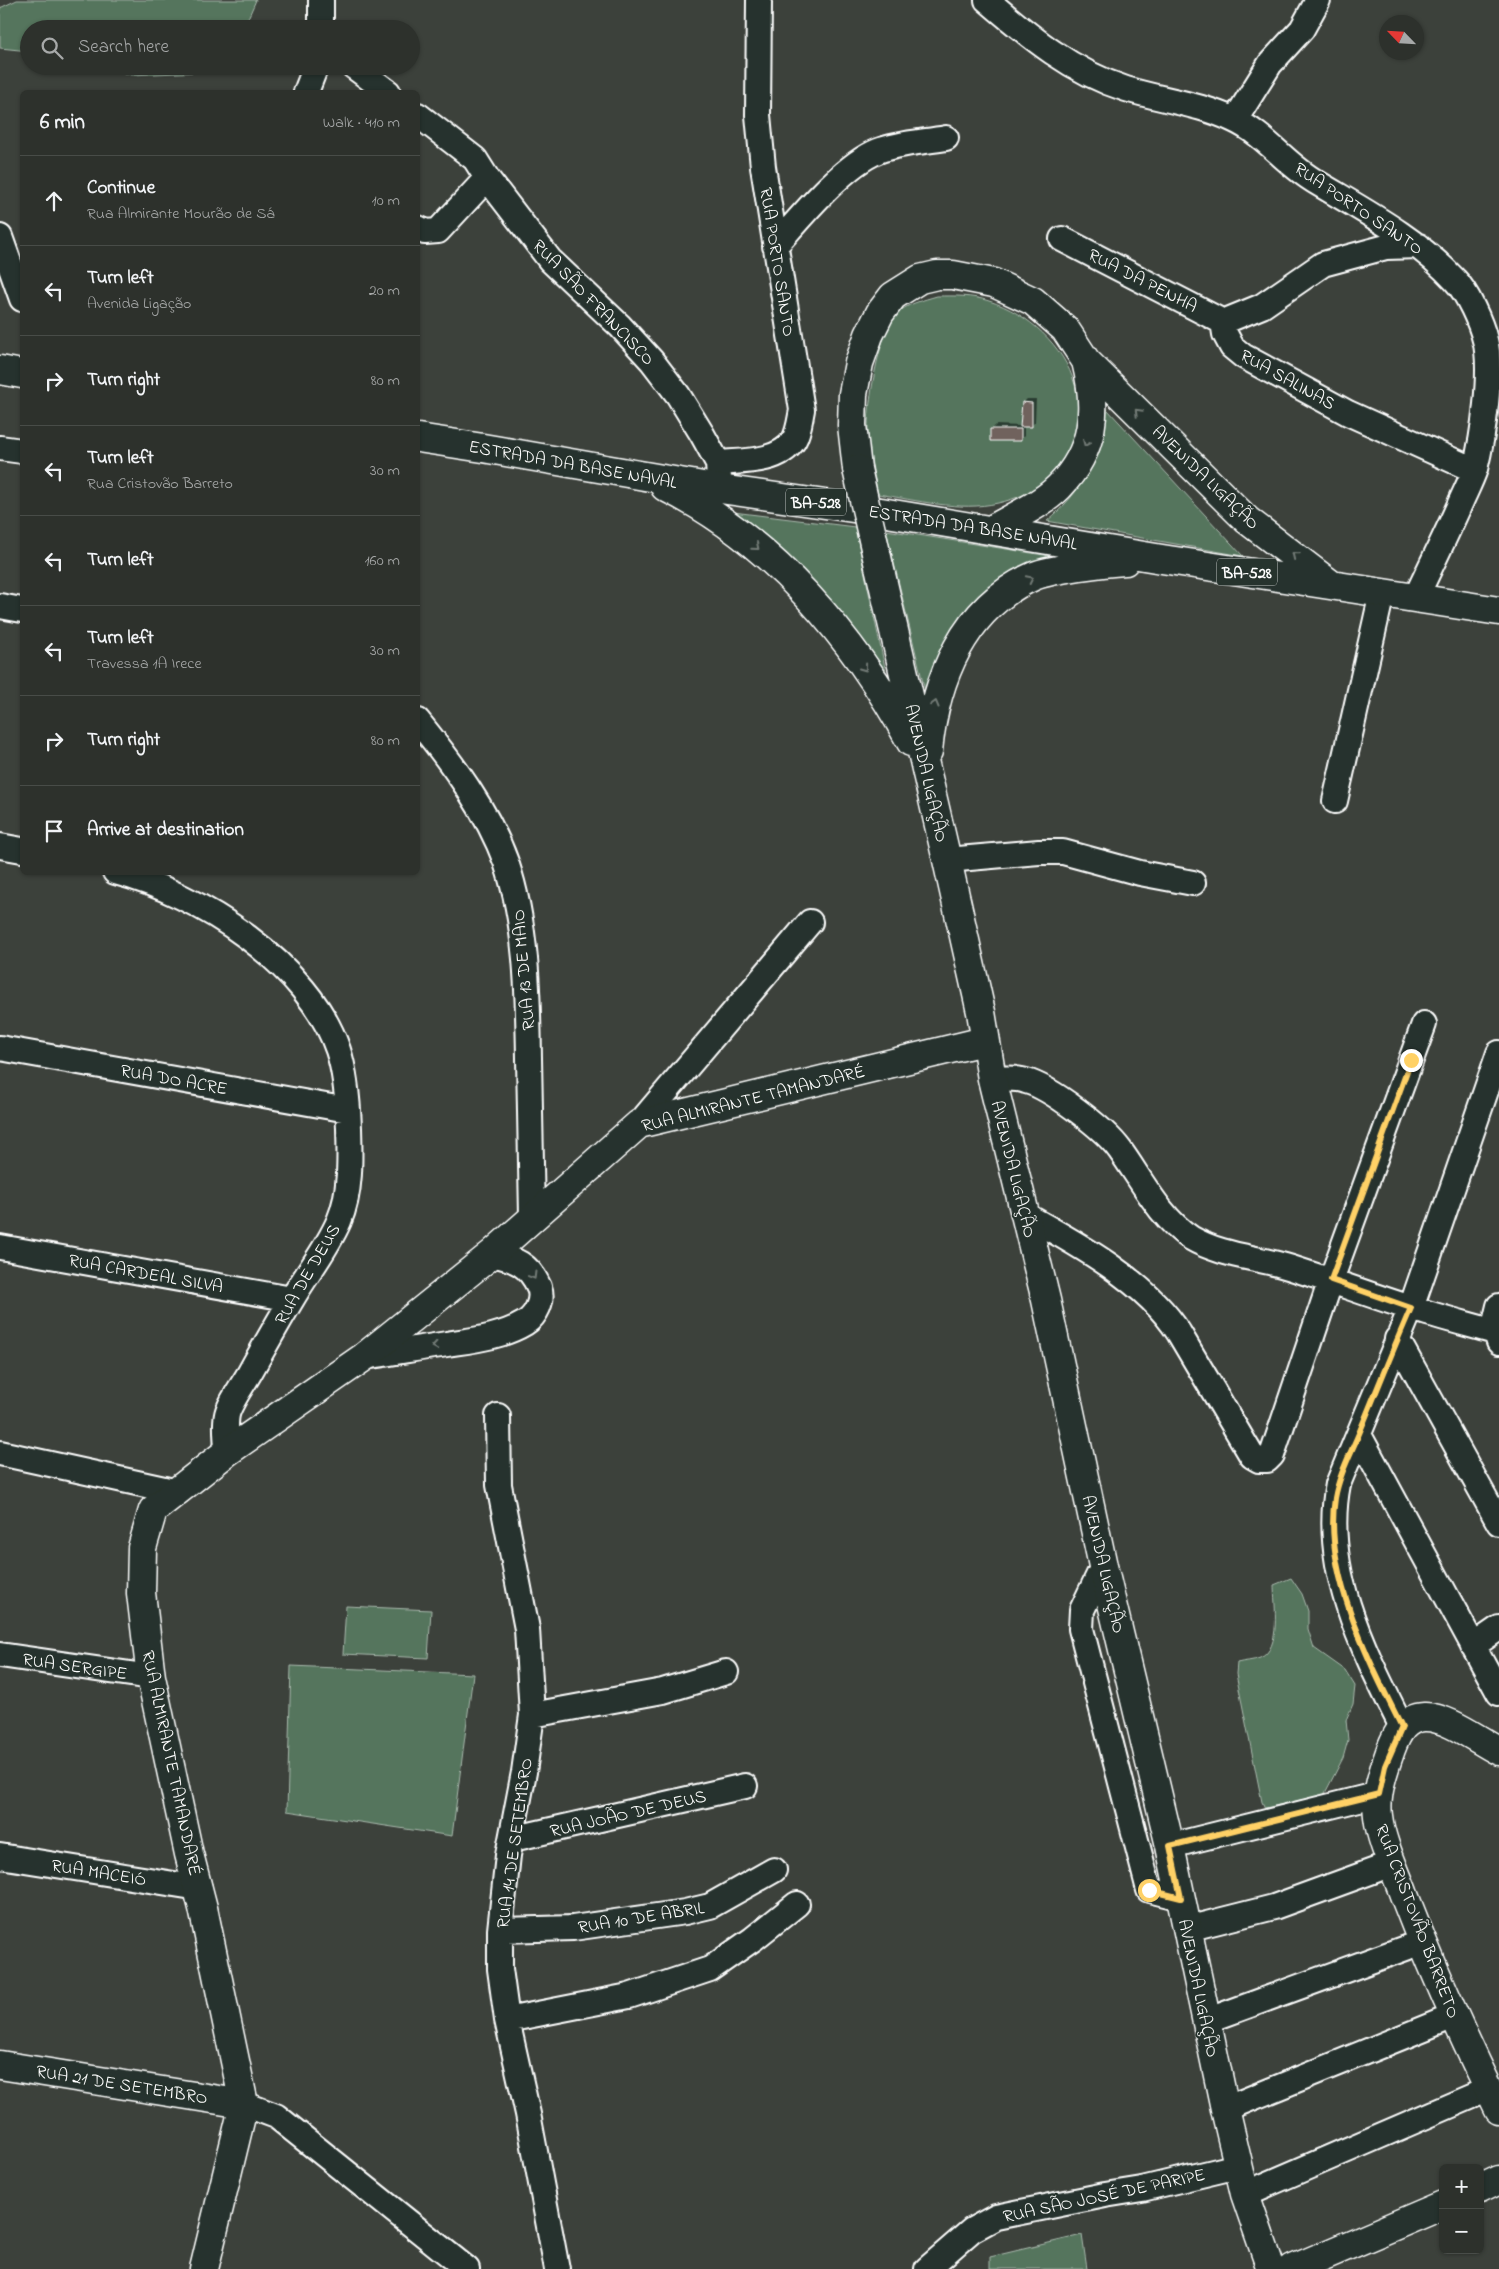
<!DOCTYPE html>
<html lang="en">
<head>
<meta charset="utf-8">
<style>
  :root { --surface:#2d312c; --page:#353934; --text:#f1f3f6; --muted:#a7a9a9; --line:#484c48 }
  body { margin:0; font-family:"Indie Flower",sans-serif; background:var(--page); color:var(--text) }
  .controls { position:absolute; right:15px; bottom:15px; display:grid; overflow:hidden; border-radius:8px; box-shadow:0 1px 4px #0004 }
  .controls button { width:45px; height:45px; display:grid; place-items:center; padding:0; border:0; border-bottom:1px solid var(--line); background:var(--surface); color:var(--text); font:25px sans-serif }
  .compass { position:absolute; left:1379px; top:15px; width:45px; height:45px; border-radius:50%; background:var(--surface); box-shadow:0 1px 4px #0004; rotate:295deg }
  .stop { position:absolute; width:15px; height:15px; margin:-11px; border:4px solid #ffd166; border-radius:50%; background:#fff }
  .stop.end { background:#ffd166; border-color:#fff; box-shadow:0 1px 5px #0008 }
  .list { margin:0; padding:0; list-style:none }
  h2 { display:flex; justify-content:space-between; align-items:center; height:65px; margin:0; padding:0 20px; font-size:21px }
  h2 small { font-size:16px; font-weight:400; color:var(--muted) }
  .list li { display:grid; grid-template-columns:32px 1fr auto; gap:15px; align-items:center; box-sizing:border-box; height:90px; padding:0 20px; border-top:1px solid var(--line) }
  .list b { display:block; font-size:19px; white-space:nowrap }
  .list p { margin:0; font-size:16px; white-space:nowrap; color:var(--muted) }
  .list em { font-size:16px; font-style:normal; color:var(--muted) }
  .icon { flex:none; width:28px; height:28px; fill:none; stroke:currentColor; stroke-width:2; stroke-linecap:round; stroke-linejoin:round }
  .map { position:relative; flex:none; width:1499px; height:2269px; overflow:hidden }
  .search { position:absolute; background:var(--surface); box-shadow:0 1px 4px #0004; left:20px; top:20px; width:400px; height:55px; display:flex; align-items:center; gap:12px; box-sizing:border-box; padding:0 18px; border-radius:28px; color:var(--muted); font-size:19px }
  .panel { position:absolute; background:var(--surface); box-shadow:0 1px 4px #0004; left:20px; top:90px; width:400px; height:785px; border-radius:8px }
  .map>svg:first-child { display:block }
  .green { fill:#54745d; stroke:#aabaae }
  .shadow { fill:#0007 }
  .building { fill:#6f625d; stroke:#fff }
  .lines { fill:none; stroke-linecap:round; stroke-linejoin:round }
  .minor-casing { stroke:#fff; stroke-width:28 }
  .major-casing { stroke:#fff; stroke-width:31 }
  .minor { stroke:#26332d; stroke-width:24 }
  .major { stroke:#26332d; stroke-width:28 }
  .major-bridge-casing { stroke:#fff; stroke-width:31; stroke-linecap:butt }
  .major-bridge { stroke:#26332d; stroke-width:28 }
  .oneway { stroke:#727a76 }
  .route { stroke:#ffd166; stroke-width:6 }
  .labels { text-anchor:middle; stroke-width:4; stroke-linejoin:round; paint-order:stroke }
  .shield { fill:#26332d; stroke:#bec2c0; stroke-width:1 }
  .shield-label { font-size:16px; font-weight:bold; fill:#fff }
  .street-label { font-size:18px; fill:#fff; stroke:#26332d }
</style>
</head>
<body>
<div class="map">
<svg width="1499" height="2269" viewBox="0 0 1499 2269">
  <rect width="100%" height="100%" fill="#3c413b"/>
  <filter id="ink" filterUnits="userSpaceOnUse"><feTurbulence type="fractalNoise" baseFrequency=".02" numOctaves="2"/><feDisplacementMap in="SourceGraphic" scale="10" xChannelSelector="R" yChannelSelector="G"/><feConvolveMatrix kernelMatrix="1 2 1 2 8 2 1 2 1" color-interpolation-filters="sRGB"/></filter>
  <g filter="url(#ink)">
    <path class="green" d="M 17,0 L 256,0 L 249,16 L 239,29 L 29,29 L 29,51 L 0,48 L 0,8 Z
      M 101,66 L 207,66 L 202,72 L 131,75 Z
      M 937,296 C 954,296 972,295 989,301 C 1028,313 1064,346 1075,385 C 1084,415 1074,458 1049,479 C 1035,491 1016,499 998,503 C 960,512 916,500 878,494 C 874,474 869,454 868,433 C 867,407 878,335 896,315 C 905,304 924,300 937,296 Z
      M 1107,409 L 1243,556 L 1047,521 C 1082,492 1102,456 1107,409 Z
      M 733,512 L 855,527 L 888,682 Z
      M 886,530 L 1069,559 L 1028,571 L 926,695 Z
      M 1291,1578 L 1302,1594 L 1308,1611 L 1308,1629 L 1314,1648 L 1345,1670 L 1355,1686 L 1353,1704 L 1346,1720 L 1348,1740 L 1343,1758 L 1324,1795 L 1265,1808 L 1262,1802 L 1236,1674 L 1237,1663 C 1244,1661 1253,1661 1260,1658 C 1282,1649 1274,1603 1274,1585 Z
      M 346,1606 L 431,1610 L 428,1658 L 343,1654 Z
      M 291,1666 L 473,1674 L 452,1836 L 287,1811 Z
      M 1082,2235 L 1087,2269 L 990,2269 L 990,2257 Z"/>
    <path class="shadow" d="M 1027,399 L 1036,399 L 1035,422 L 1031,426 L 1024,426 L 1024,436 L 1020,440 L 992,429 L 996,425 L 1022,426 L 1023,403 Z"/>
    <path class="building" d="M 1022,402 L 1032,403 L 1032,427 L 1020,427 Z
      M 990,429 L 1021,429 L 1021,441 L 990,441 Z"/>
    <g class="lines">
      <defs>
        <path id="minor" d="M 987,0 C 1030,37 1072,72 1126,89 C 1162,100 1200,104 1234,120 C 1265,134 1286,165 1316,182 C 1364,211 1416,238 1455,280 C 1467,292 1481,323 1485,340 C 1493,370 1483,438 1475,469 C 1471,481 1464,494 1459,506 C 1445,537 1430,568 1415,599
          M 321,29 L 321,0
          M 353,66 L 388,92
          M 306,92 L 316,66
          M 418,115 L 475,159 L 487,178 L 550,260 L 620,326 L 652,361 L 678,395 L 702,434 L 718,463 L 719,480
          M 1235,120 L 1270,64 L 1302,29 L 1318,0
          M 418,228 L 425,232 L 438,231 L 487,178
          M 0,237 L 22,299
          M 1062,239 L 1223,322
          M 775,246 C 800,218 843,165 878,151 C 899,143 924,142 946,138
          M 1419,246 L 1386,247 L 1323,264 L 1262,306 L 1223,322 L 1225,334 L 1232,347 L 1243,356 L 1348,413 L 1474,470
          M 0,448 L 22,451
          M 718,463 C 742,461 779,463 794,440 C 799,431 800,419 802,410 L 763,167 L 758,115 L 759,0
          M 0,606 L 22,610
          M 418,721 C 452,763 487,810 506,862 C 527,924 528,993 529,1058 C 530,1111 531,1164 532,1217
          M 1335,801 L 1382,593
          M 0,846 L 22,850
          M 947,860 L 1039,852 L 1063,852 L 1140,873 L 1193,883
          M 115,872 C 200,894 309,964 338,1050 C 346,1074 348,1103 349,1128 C 350,1158 351,1193 339,1221 C 327,1249 307,1273 292,1299 C 277,1324 263,1349 249,1374 C 242,1386 233,1398 228,1411 C 224,1422 227,1440 227,1452
          M 0,1048 L 348,1110
          M 992,1079 C 1004,1079 1015,1077 1026,1081 C 1050,1087 1105,1129 1120,1150 C 1141,1179 1160,1218 1191,1238 C 1220,1255 1254,1257 1285,1266 C 1328,1279 1369,1295 1411,1308 C 1439,1317 1467,1324 1495,1332
          M 639,1124 L 810,922
          M 1025,1215 C 1078,1244 1147,1282 1179,1333 L 1252,1456 L 1259,1460 L 1267,1460 L 1272,1455 L 1331,1280 L 1424,1024
          M 0,1247 L 292,1299
          M 1499,1306 L 1494,1327 L 1499,1342
          M 1397,1339 L 1499,1523
          M 364,1357 C 392,1353 419,1348 447,1344 C 473,1340 502,1337 525,1323 C 536,1316 544,1300 539,1287 C 529,1264 515,1259 492,1254
          M 498,1416 L 499,1485 L 527,1629 L 532,1715 L 524,1772 L 508,1855 L 500,1930 L 500,1969 L 507,2020 L 528,2114 L 557,2269
          M 1359,1435 L 1499,1693
          M 0,1453 L 178,1492
          M 1103,1566 L 1082,1610 L 1081,1629 L 1149,1890 L 1181,1898
          M 1473,1646 L 1499,1628
          M 0,1655 L 151,1677
          M 532,1715 L 663,1691 L 726,1672
          M 1402,1727 C 1365,1653 1321,1570 1338,1484 L 1411,1308 L 1499,1053
          M 512,1839 L 745,1786
          M 1170,1846 L 1379,1794
          M 0,1856 L 199,1888
          M 1187,1929 L 1274,1907 L 1392,1864
          M 500,1930 L 573,1928 L 685,1912 L 710,1906 L 774,1870
          M 507,2020 L 629,1996 L 710,1969 L 753,1939 L 797,1904
          M 1206,2021 L 1422,1942
          M 244,2104 L 276,2116 L 467,2269
          M 1225,2109 L 1454,2016
          M 1245,2194 L 1489,2089
          M 927,2269 L 972,2230 L 996,2217 L 1105,2195 L 1142,2189 L 1238,2166"/>
        <path id="major" d="M 0,370 L 22,374
          M 418,438 L 483,448 L 720,489 L 881,512 L 1162,559 L 1499,611
          M 857,469 L 852,425 L 853,394 L 859,363 L 869,335 L 880,313 L 893,296 L 920,279 L 937,275 L 953,275 L 994,283 L 1033,301 L 1065,329 L 1086,361 L 1247,520 L 1332,585
          M 665,487 C 772,539 855,639 911,742
          M 991,530 C 1013,517 1041,505 1059,487 C 1095,450 1098,409 1086,361
          M 879,566 L 947,860 L 981,1012 L 992,1079 L 1046,1300 L 1103,1566 L 1170,1846 L 1225,2109 L 1245,2194 L 1271,2269
          M 928,751 C 935,679 964,607 1034,576 C 1052,569 1105,562 1125,561
          M 1499,1751 C 1479,1741 1447,1716 1424,1717 C 1405,1718 1397,1733 1391,1749 C 1384,1769 1375,1794 1378,1816 C 1381,1842 1395,1870 1404,1895 C 1432,1968 1464,2039 1499,2110
          M 0,2065 L 244,2104
          M 1480,2189 L 1499,2180
          M 204,2269 L 244,2104 L 203,1908 L 189,1854 L 151,1677 L 141,1593 L 142,1548 L 153,1510 L 227,1452 L 364,1357 L 492,1254 L 639,1124 L 984,1041
          M 1293,2269 L 1443,2205"/>
      </defs>
      <use href="#minor" class="minor-casing"/>
      <use href="#major" class="major-casing"/>
      <use href="#minor" class="minor"/>
      <use href="#major" class="major"/>
      <defs>
        <path id="major-bridge" d="M 857,469 L 879,566"/>
      </defs>
      <use href="#major-bridge" class="major-bridge-casing"/>
      <use href="#major-bridge" class="major-bridge"/>
    </g>
    <defs><path id="oneway-chevron" d="M-2-3.5L2.5 0L-2 3.5" fill="none" stroke-width="1.6" stroke-linecap="round" stroke-linejoin="round" transform="scale(1.25)"/></defs>
    <g class="oneway">
      <use href="#oneway-chevron" transform="translate(1138 412) rotate(-135)"/>
      <use href="#oneway-chevron" transform="translate(1086 443) rotate(113)"/>
      <use href="#oneway-chevron" transform="translate(756 547) rotate(40)"/>
      <use href="#oneway-chevron" transform="translate(1295 555) rotate(-141)"/>
      <use href="#oneway-chevron" transform="translate(1030 579) rotate(-26)"/>
      <use href="#oneway-chevron" transform="translate(864 668) rotate(55)"/>
      <use href="#oneway-chevron" transform="translate(935 704) rotate(-75)"/>
      <use href="#oneway-chevron" transform="translate(533 1276) rotate(59)"/>
      <use href="#oneway-chevron" transform="translate(435 1346) rotate(171)"/>
    </g>
  </g>
  <g class="lines" filter="url(#ink)">
    <path class="route" d="M 1149,1890 L 1181,1898 L 1170,1846 L 1379,1794 L 1385,1766 L 1402,1727 C 1369,1661 1323,1573 1335,1498 C 1339,1475 1351,1453 1360,1431 C 1377,1390 1393,1349 1411,1308 L 1331,1280 L 1411,1060"/>
  </g>
  <g class="labels">
    <g class="shield">
      <rect x="786" y="488.5" width="60" height="27" rx="4"/>
      <rect x="1217" y="558.5" width="60" height="27" rx="4"/>
    </g>
    <g class="shield-label">
      <text x="816" y="508">BA-528</text>
      <text x="1247" y="578">BA-528</text>
    </g>
    <g class="street-label">
      <text transform="translate(1359 208) rotate(34)" y="6">RUA PORTO SANTO</text>
      <text transform="translate(778 262) rotate(81)" y="6">RUA PORTO SANTO</text>
      <text transform="translate(1143 280) rotate(27)" y="6">RUA DA PENHA</text>
      <text transform="translate(594 302) rotate(46)" y="6">RUA SÃO FRANCISCO</text>
      <text transform="translate(1288 379) rotate(29)" y="6">RUA SALINAS</text>
      <text transform="translate(573 464) rotate(10)" y="6">ESTRADA DA BASE NAVAL</text>
      <text transform="translate(1206 477) rotate(44)" y="6">AVENIDA LIGAÇÃO</text>
      <text transform="translate(973 527) rotate(9)" y="6">ESTRADA DA BASE NAVAL</text>
      <text transform="translate(927 773) rotate(77)" y="6">AVENIDA LIGAÇÃO</text>
      <text transform="translate(523 970) rotate(-95)" y="6">RUA 13 DE MAIO</text>
      <text transform="translate(174 1079) rotate(10)" y="6">RUA DO ACRE</text>
      <text transform="translate(753 1098) rotate(-14)" y="6">RUA ALMIRANTE TAMANDARÉ</text>
      <text transform="translate(1014 1169) rotate(76)" y="6">AVENIDA LIGAÇÃO</text>
      <text transform="translate(146 1273) rotate(10)" y="6">RUA CARDEAL SILVA</text>
      <text transform="translate(307 1274) rotate(-60)" y="6">RUA DE DEUS</text>
      <text transform="translate(1104 1564) rotate(77)" y="6">AVENIDA LIGAÇÃO</text>
      <text transform="translate(75 1666) rotate(8)" y="6">RUA SERGIPE</text>
      <text transform="translate(172 1763) rotate(78)" y="6">RUA ALMIRANTE TAMANDARÉ</text>
      <text transform="translate(628 1813) rotate(-13)" y="6">RUA JOÃO DE DEUS</text>
      <text transform="translate(514 1843) rotate(-82)" y="6">RUA 14 DE SETEMBRO</text>
      <text transform="translate(99 1872) rotate(9)" y="6">RUA MACEIÓ</text>
      <text transform="translate(641 1917) rotate(-9)" y="6">RUA 10 DE ABRIL</text>
      <text transform="translate(1418 1921) rotate(69)" y="6">RUA CRISTOVÃO BARRETO</text>
      <text transform="translate(1199 1988) rotate(78)" y="6">AVENIDA LIGAÇÃO</text>
      <text transform="translate(122 2084) rotate(9)" y="6">RUA 21 DE SETEMBRO</text>
      <text transform="translate(1104 2195) rotate(-12)" y="6">RUA SÃO JOSÉ DE PARIPE</text>
    </g>
  </g>
</svg>
<div class="controls">
<button>+</button>
<button>−</button>
</div>
<svg class="compass" viewBox="-18 -18 36 36"><path d="M0-13l5 13h-10z" fill="#e53935"/><path d="M0 13l5-13h-10z" fill="#a7a9a9"/></svg>
<div class="stop" style="left:1149px;top:1890px"></div>
<div class="stop end" style="left:1411px;top:1060px"></div>
<div class="search"><svg class="icon" aria-label="search" viewBox="0 0 24 24"><circle cx="10" cy="10" r="6"/><path d="M15 15l6 6"/></svg>Search here</div>
<section class="panel">
<h2>6 min<small>Walk · 410 m</small></h2>
<ul class="list">
<li><svg class="icon" aria-label="ahead" viewBox="0 0 24 24"><path d="M12 20V5M6 11l6-6 6 6"/></svg><div><b>Continue</b><p>Rua Almirante Mourão de Sá</p></div><em>10 m</em></li>
<li><svg class="icon" aria-label="left" viewBox="0 0 24 24"><path d="M17 20v-9H6M10 6l-5 5 5 5"/></svg><div><b>Turn left</b><p>Avenida Ligação</p></div><em>20 m</em></li>
<li><svg class="icon" aria-label="right" viewBox="0 0 24 24"><path d="M7 20v-9h11M14 6l5 5-5 5"/></svg><div><b>Turn right</b></div><em>80 m</em></li>
<li><svg class="icon" aria-label="left" viewBox="0 0 24 24"><path d="M17 20v-9H6M10 6l-5 5 5 5"/></svg><div><b>Turn left</b><p>Rua Cristovão Barreto</p></div><em>30 m</em></li>
<li><svg class="icon" aria-label="left" viewBox="0 0 24 24"><path d="M17 20v-9H6M10 6l-5 5 5 5"/></svg><div><b>Turn left</b></div><em>160 m</em></li>
<li><svg class="icon" aria-label="left" viewBox="0 0 24 24"><path d="M17 20v-9H6M10 6l-5 5 5 5"/></svg><div><b>Turn left</b><p>Travessa 1A Irece</p></div><em>30 m</em></li>
<li><svg class="icon" aria-label="right" viewBox="0 0 24 24"><path d="M7 20v-9h11M14 6l5 5-5 5"/></svg><div><b>Turn right</b></div><em>80 m</em></li>
<li><svg class="icon" aria-label="arrive" viewBox="0 0 24 24"><path d="M6 21V4h12l-3 4 3 4H6"/></svg><div><b>Arrive at destination</b></div></li>
</ul>
</section>
</div>
</body>
</html>
